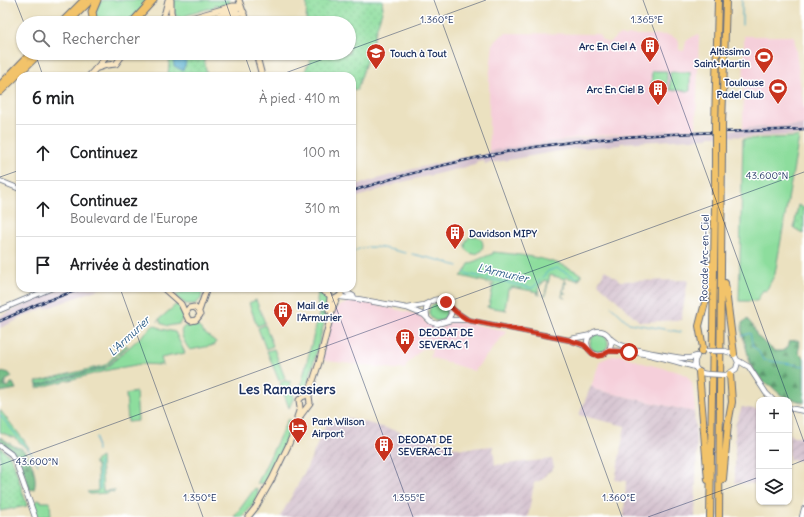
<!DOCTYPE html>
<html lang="fr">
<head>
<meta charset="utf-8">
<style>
  :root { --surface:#fff; --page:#f2f2f2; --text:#202124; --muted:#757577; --line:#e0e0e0 }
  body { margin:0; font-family:Delius,sans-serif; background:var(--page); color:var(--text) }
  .controls { position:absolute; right:12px; bottom:12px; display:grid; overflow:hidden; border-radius:8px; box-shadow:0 1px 3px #0004 }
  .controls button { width:36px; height:36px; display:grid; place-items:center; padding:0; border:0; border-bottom:1px solid var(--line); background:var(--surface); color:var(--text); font:20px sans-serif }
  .stop { position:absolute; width:12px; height:12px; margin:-9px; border:3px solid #c8321e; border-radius:50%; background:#fff }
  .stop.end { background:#c8321e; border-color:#fff; box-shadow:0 1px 4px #0008 }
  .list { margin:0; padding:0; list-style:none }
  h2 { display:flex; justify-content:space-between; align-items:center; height:52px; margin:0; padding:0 16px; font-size:17px }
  h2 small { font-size:13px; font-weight:400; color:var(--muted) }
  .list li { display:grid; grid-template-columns:26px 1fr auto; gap:12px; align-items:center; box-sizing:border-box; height:56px; padding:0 16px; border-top:1px solid var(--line) }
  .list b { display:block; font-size:15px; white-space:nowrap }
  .list p { margin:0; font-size:13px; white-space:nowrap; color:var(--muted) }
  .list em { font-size:13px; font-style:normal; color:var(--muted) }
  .icon { flex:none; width:22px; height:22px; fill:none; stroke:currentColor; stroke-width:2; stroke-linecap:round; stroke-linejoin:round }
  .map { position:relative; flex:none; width:804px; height:517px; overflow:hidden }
  .search { position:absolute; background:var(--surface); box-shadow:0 1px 3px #0004; left:16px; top:16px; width:340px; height:44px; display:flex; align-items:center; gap:10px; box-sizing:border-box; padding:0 14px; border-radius:22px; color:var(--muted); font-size:15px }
  .panel { position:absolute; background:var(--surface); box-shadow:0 1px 3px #0004; left:16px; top:72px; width:340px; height:220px; border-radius:12px }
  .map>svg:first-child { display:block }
  .built { fill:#f5cfda }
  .industrial { fill:url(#industrial-furrows) }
  .railway { fill:#d1bdcb }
  .grass { fill:#8ddd9d; stroke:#54867e }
  .forest { fill:url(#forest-firs); stroke:#467671 }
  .park { fill:url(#park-dots); stroke:#54867e }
  .water { fill:url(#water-ripples); stroke:#336c94 }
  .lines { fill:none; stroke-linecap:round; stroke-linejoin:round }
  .stream { stroke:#4ba8c9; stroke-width:1 }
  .tertiary-casing { stroke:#646d80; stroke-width:6 }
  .secondary-casing { stroke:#646d80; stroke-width:7 }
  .trunk-casing { stroke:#646d80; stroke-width:8 }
  .motorway-casing { stroke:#646d80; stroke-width:9 }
  .tertiary { stroke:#fff; stroke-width:4.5 }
  .secondary { stroke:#fae7c3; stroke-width:5 }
  .trunk { stroke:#f2c36a; stroke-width:6 }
  .motorway { stroke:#f2c36a; stroke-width:7 }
  .rail-casing { stroke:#1b2f5e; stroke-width:2.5 }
  .rail { stroke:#fff; stroke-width:1; stroke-dasharray:3; stroke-linecap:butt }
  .tertiary-bridge-casing { stroke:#646d80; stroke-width:6; stroke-linecap:butt }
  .trunk-bridge-casing { stroke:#646d80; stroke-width:8; stroke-linecap:butt }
  .tertiary-bridge { stroke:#fff; stroke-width:4.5 }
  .trunk-bridge { stroke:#f2c36a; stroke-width:6 }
  .route { stroke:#c8321e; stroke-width:5 }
  .ticks { fill:none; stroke:#1b2f5e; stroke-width:1; stroke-opacity:0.45 }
  .labels { text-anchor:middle; stroke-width:3; stroke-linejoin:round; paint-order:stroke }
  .poi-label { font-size:10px; font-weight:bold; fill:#1b2f5e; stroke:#fff; text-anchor:start }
  .street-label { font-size:10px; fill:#1b2f5e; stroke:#fff }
  .water-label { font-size:11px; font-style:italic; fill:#2e5f89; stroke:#fff }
  .district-label { font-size:14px; font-weight:bold; fill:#1b2f5e; stroke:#fff }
  .ticks-label { font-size:10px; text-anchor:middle; fill:#1b2f5e; stroke:#fff; stroke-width:3; stroke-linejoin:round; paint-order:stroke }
</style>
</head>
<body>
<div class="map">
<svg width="804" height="517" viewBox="0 0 804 517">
  <defs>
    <pattern id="industrial-furrows" width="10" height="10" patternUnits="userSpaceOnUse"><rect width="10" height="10" fill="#d1bdcb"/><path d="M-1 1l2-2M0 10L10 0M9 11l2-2" fill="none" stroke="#a99aa8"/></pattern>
    <pattern id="forest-firs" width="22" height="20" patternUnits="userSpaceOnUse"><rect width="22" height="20" fill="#72bc84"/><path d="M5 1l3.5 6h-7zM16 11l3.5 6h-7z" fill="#5d996f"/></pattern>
    <pattern id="park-dots" width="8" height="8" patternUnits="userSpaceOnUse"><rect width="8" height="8" fill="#8ddd9d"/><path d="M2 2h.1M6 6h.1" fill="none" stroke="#79be8a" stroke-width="1.8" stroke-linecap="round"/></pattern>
    <pattern id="water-ripples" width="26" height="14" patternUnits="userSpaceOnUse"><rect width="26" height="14" fill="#4ba8c9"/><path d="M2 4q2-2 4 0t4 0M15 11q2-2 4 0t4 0" fill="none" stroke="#3e89a6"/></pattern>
  </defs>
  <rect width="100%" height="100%" fill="#fff"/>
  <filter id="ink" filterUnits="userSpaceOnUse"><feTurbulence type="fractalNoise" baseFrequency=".025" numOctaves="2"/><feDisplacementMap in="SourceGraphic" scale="8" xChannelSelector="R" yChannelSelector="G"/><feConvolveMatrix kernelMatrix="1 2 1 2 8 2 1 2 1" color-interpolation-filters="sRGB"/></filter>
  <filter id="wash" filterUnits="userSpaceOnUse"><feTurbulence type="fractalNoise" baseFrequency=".012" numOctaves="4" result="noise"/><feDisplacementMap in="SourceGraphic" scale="16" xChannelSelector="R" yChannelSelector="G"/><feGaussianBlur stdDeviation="0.9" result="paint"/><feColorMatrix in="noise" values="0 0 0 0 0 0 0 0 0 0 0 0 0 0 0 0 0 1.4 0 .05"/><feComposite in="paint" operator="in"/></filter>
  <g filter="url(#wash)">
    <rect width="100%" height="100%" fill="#ebe1c0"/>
    <path class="built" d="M 506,33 L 596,34 L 599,35 L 602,40 L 609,43 L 617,36 L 621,35 L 626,37 L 627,35 L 666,35 L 672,36 L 679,41 L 679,50 L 684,51 L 686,41 L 694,36 L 699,35 L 696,129 L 642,132 L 584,137 L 489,151 L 489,80 L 493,44 L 502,35 Z
      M 744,36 L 794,36 L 804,109 L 804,125 L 743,128 Z
      M 348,302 L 361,302 L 408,312 L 422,317 L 426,323 L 440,328 L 452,322 L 456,322 L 467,323 L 507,331 L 474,371 L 430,357 L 432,349 L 423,348 L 407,364 L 405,369 L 396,369 L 326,361 L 323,359 L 322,356 L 334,309 Z
      M 621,355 L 643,363 L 679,372 L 687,376 L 692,383 L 695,408 L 694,412 L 596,390 L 593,388 L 591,386 L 593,381 L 600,361 L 609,357 Z"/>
    <path class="industrial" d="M 605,270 L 620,281 L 688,280 L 681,320 L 640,322 L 598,283 Z
      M 591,386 L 596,390 L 694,412 L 697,448 L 695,517 L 624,517 L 626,481 L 615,480 L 625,426 L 579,415 Z
      M 742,407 L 759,410 L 759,484 L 735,483 L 735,426 Z
      M 789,416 L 791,417 L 789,433 L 793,437 L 804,437 L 804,461 L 789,460 Z
      M 346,417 L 462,449 L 493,446 L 495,465 L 552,459 L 554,467 L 552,470 L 547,473 L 543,479 L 534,483 L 528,517 L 280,517 L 305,472 L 328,420 L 344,424 Z"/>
    <path class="railway" d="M 804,125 L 804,135 L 745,137 L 728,136 L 709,136 L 709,138 L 621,143 L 620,145 L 571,149 L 485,164 L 484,160 L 477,161 L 475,165 L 402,182 L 352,199 L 352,186 L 409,170 L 473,155 L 477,156 L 485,155 L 489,151 L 532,144 L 642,132 L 696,129 L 710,130 Z
      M 62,288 L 101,288 L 45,309 L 44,308 L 0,328 L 0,316 Z"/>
    <path class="grass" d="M 103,0 L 150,0 L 128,23 L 97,23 C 94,15 96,5 103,0 Z
      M 174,0 L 229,0 L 230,3 L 217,7 L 216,5 L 214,6 L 214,7 L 187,15 L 181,18 C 172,16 173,8 174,0 Z
      M 652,71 L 667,71 L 667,90 L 651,90 Z
      M 670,72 L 690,72 L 690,91 L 670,90 Z
      M 799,137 L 775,274 L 766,291 L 763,290 L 757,301 L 739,301 L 743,139 Z
      M465 245a9 9 0 1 1 18 0a9 9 0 1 1-18 0Z
      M 493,252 C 523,255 556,258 582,275 L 578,281 L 579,277 L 576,280 L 566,277 L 565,282 L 567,283 L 565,283 L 564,287 L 566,288 L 564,288 L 563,292 L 566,293 L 563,293 L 562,297 L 565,298 L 562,297 L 565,279 L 550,275 L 545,296 L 543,295 L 545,295 L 548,281 L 544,280 L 542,284 L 540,284 L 538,294 L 540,295 L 537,294 L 538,292 L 511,287 L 511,289 L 508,289 L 505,309 L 507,310 L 487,307 L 487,306 L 489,306 L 493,287 L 490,285 L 493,286 L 494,283 L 487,282 L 487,285 L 486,282 L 461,276 C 464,275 466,269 469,264 C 471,263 490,254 493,254 Z
      M 193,288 L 203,288 L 201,299 L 195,304 L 186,304 L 176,297 L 177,294 Z
      M 318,292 C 331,297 328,303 326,315 L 319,313 L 317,301 Z
      M 256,300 L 265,323 L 257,326 L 249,303 Z
      M429 312a9 9 0 1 1 18 0a9 9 0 1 1-18 0Z
      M 177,304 C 180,310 188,313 179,324 L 168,326 L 160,323 L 161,321 L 160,320 L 157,321 Z
      M 319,314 L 326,316 L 308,384 L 305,391 L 300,394 L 299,393 Z
      M 190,324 L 196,325 L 202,330 L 203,332 L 216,342 L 215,345 L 190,350 C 187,347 179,334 182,329 C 183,327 188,325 190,324 Z
      M 154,325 L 162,329 L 175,332 L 185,353 L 161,358 L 163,365 L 141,364 L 113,369 L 37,388 L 37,386 L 106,368 Z
      M 265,325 L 273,346 L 266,349 L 258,328 Z
      M590 343a9 9 0 1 1 18 0a9 9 0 1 1-18 0Z
      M 126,345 L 128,346 L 105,367 L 37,385 L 36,382 L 102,366 L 105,365 Z
      M 274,349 L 285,378 L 279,381 L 267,351 Z
      M 286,380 L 287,382 L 290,381 L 291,390 L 294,397 L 289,408 L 280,383 Z
      M 136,392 L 138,421 L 128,422 L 126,394 Z
      M 0,410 L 23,439 L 29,448 L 28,450 L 15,438 L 0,432 Z
      M 288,419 L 293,422 L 280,455 L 266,481 L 264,483 L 257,484 Z
      M 101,457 L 103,491 L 115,490 L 114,492 L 109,491 L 109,493 L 90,494 L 87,492 L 98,491 L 97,465 L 95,464 L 95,461 Z
      M 255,488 L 258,490 C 259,500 248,510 243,517 L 234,517 Z
      M 38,500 L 41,500 L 41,502 L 50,502 L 51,516 L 37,517 L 33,505 L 35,502 Z"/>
    <path class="forest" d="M 747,319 L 753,326 L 757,336 L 768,346 L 775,351 L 782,351 L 788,347 L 790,341 L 798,340 L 800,345 L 798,352 L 804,358 L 804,403 L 781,395 L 770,385 L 764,383 L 751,366 L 742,332 L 742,323 Z
      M 6,372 L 9,373 L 12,377 L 5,381 L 5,386 L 8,387 L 11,383 L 13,383 L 16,389 L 0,392 L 0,373 Z
      M 0,437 C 6,440 11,445 16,447 C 21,449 17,446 22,449 C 31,455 38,479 34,489 L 30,490 C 27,486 28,485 27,481 C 23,468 13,448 0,443 Z"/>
    <path class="park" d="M 307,0 L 382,0 L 383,8 L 357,90 L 352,89 L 352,76 L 294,76 L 295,73 L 299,75 L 304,73 L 313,54 L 349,53 L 349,23 L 306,23 Z
      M 170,53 L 203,53 L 207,76 L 168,76 Z
      M 798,205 L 804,208 L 804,234 L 794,228 Z
      M 0,447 L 9,455 L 14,464 L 27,506 L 0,511 Z"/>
    <path class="water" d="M 174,53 L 185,53 L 186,63 L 183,70 L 179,69 L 174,66 L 173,60 Z"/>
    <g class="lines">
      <path class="stream" d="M 742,25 L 742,0
        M 352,253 C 366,241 390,250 406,253
        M 412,254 L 438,260 L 458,266
        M 464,272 L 468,274 L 532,288 L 534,287 L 548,271 L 557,268 L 577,278
        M 611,306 L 629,323 L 681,332
        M 742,336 L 750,333 L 753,347 L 758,350 L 762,358 L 764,360 L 804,366
        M 0,415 L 33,455 L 38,465
        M 96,437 L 97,451
        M 99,462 L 100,489"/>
    </g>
  </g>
  <g filter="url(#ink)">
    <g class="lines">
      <defs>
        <path id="tertiary" d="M 0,181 L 20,189
          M 342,290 L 353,296
          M 340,297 L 358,299 L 407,308 L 424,315 L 431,322 L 437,324 L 451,320 L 468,320 L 569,340 L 588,347
          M 408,308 L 424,305 L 434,300 L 440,299 L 446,302 L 453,310 L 468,320
          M 0,310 L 52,288
          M 427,317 L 426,310 L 429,303
          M 447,321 L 451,314 L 450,306
          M587 343a12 12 0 1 1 24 0a12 12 0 1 1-24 0Z
          M 571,339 L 591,335
          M 611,339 C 622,350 665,355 682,358 L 690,358 L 697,356
          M 609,351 C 635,349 670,360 695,367
          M 725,351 L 734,354 L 738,362 L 736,369 L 728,374
          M 697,356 C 691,366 697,373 707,374
          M 737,360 L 749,367 L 766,393 L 773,400
          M 789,408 L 804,411
          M 0,446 L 11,454 L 16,463 L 35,517
          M 802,517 L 804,509"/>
        <path id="secondary" d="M 171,0 L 171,12 L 173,19
          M 239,0 L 247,23
          M 162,18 L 165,12 L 168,0
          M 212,20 L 244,12
          M 177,22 L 233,6 L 241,6
          M 157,23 C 163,15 172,15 178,23
          M 202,23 L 211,18 L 235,10 L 241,6
          M 256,53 L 262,76
          M 95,69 L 107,65 L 116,64 L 124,53
          M 89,76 L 110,53
          M 163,288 L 181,304 L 188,319 L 191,321 L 196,320 L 200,315 L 198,310 L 194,307 L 189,308 L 186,313
          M 317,288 L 328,294
          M 329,288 L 329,295 L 332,298 L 335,299 L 341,295 L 341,288
          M 329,310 L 330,297
          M 199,311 L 207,288
          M 297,417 L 300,408 L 299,400 L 302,397 L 305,396
          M 248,517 L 256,507 L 272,479 L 288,446 L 301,415 L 310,403 L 309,396 L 310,390 L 319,363 L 333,307 L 337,298"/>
        <path id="trunk" d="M 61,23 L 84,0
          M 68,23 L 91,0
          M 107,53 L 108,55
          M 0,85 L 31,53
          M 0,92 L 40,53
          M 722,125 L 726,0
          M 715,126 L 718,0
          M 725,283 L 734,354
          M 701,352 L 703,348 L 699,326 L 707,295 L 710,265
          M 699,372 L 708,480
          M 723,479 L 728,424 L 732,402 L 730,374
          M 710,517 L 715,206 L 715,145
          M 719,517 L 722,144"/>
        <path id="motorway" d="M 94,23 L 92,12 L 97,0
          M 132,23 L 153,0"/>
      </defs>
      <use href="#tertiary" class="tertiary-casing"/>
      <use href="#secondary" class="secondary-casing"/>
      <use href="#trunk" class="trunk-casing"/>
      <use href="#motorway" class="motorway-casing"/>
      <use href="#tertiary" class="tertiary"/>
      <use href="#secondary" class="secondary"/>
      <use href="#trunk" class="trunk"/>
      <use href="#motorway" class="motorway"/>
      <defs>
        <path id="rail" d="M 352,191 C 423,168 496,151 571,142 C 648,133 726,132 804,129
          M 0,321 L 38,304 L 83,288"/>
      </defs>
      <use href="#rail" class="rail-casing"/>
      <use href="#rail" class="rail"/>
      <defs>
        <path id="tertiary-bridge" d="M 707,351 L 725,351
          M 707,374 L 725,375"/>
        <path id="trunk-bridge" d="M 722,144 L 722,125
          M 715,145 L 715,126"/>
      </defs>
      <use href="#tertiary-bridge" class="tertiary-bridge-casing"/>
      <use href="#trunk-bridge" class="trunk-bridge-casing"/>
      <use href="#tertiary-bridge" class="tertiary-bridge"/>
      <use href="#trunk-bridge" class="trunk-bridge"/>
    </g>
  </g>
  <g class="lines" filter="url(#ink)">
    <path class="route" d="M 446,302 L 456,312 L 468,320 L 569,340 L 584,345 L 593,354 L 598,356 L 603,355 L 609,351 L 629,352"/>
  </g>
  <path class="ticks" d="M 15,0 L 24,23M 225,0 L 233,23M 434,0 L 622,517M 643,0 L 789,400M 349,50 L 486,0M 35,53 L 43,76M 244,53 L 252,76M 277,76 L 340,53M 0,177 L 20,170M 120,288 L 203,517M 329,288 L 413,517M 789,400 L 804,442M 0,465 L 804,172M 789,466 L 804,460M 648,517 L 759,477"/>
  <defs>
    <symbol id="building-pin" viewBox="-11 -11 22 30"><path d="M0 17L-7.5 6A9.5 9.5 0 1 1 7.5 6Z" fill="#c8321e" stroke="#fff"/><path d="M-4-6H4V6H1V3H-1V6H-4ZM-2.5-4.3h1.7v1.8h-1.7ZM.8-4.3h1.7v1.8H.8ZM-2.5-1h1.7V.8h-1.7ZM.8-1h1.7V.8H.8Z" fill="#fff"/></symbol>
    <symbol id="school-pin" viewBox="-11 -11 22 30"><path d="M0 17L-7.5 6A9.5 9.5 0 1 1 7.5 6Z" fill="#c8321e" stroke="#fff"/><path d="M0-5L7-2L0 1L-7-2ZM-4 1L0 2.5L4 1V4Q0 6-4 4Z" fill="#fff"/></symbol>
    <symbol id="stadium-pin" viewBox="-11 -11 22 30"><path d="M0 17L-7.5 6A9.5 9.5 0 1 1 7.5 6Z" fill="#c8321e" stroke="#fff"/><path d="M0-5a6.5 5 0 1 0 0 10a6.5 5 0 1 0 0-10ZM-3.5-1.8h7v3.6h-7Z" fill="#fff"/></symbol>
    <symbol id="hotel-pin" viewBox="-11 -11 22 30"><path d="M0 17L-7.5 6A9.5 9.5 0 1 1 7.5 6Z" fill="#c8321e" stroke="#fff"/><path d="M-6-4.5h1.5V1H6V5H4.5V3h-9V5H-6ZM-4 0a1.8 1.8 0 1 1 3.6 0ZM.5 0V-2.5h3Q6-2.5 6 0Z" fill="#fff"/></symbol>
  </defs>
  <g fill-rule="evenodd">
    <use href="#building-pin" x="639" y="35" width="22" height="30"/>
    <use href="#school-pin" x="365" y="42" width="22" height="30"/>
    <use href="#stadium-pin" x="753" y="46" width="22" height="30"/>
    <use href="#stadium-pin" x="767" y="77" width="22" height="30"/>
    <use href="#building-pin" x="647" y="78" width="22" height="30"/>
    <use href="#building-pin" x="444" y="222" width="22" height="30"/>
    <use href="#building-pin" x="272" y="300" width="22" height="30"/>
    <use href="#building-pin" x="394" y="327" width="22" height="30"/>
    <use href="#hotel-pin" x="287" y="416" width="22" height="30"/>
    <use href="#building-pin" x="373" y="434" width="22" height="30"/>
  </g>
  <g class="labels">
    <g class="poi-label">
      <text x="636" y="50" text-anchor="end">Arc En Ciel A</text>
      <text x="750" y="55" text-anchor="end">Altissimo<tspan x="750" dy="12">Saint-Martin</tspan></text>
      <text x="390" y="57">Touch à Tout</text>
      <text x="764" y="86" text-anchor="end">Toulouse<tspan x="764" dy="12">Padel Club</tspan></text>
      <text x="644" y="93" text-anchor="end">Arc En Ciel B</text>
      <text x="469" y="237">Davidson MIPY</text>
      <text x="297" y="309">Mail de<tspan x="297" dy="12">l'Armurier</tspan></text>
      <text x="419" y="336">DEODAT DE<tspan x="419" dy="12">SEVERAC 1</tspan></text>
      <text x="312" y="425">Park Wilson<tspan x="312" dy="12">Airport</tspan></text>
      <text x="398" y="443">DEODAT DE<tspan x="398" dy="12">SEVERAC II</tspan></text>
    </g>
    <g class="street-label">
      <text transform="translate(704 258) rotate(-89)" y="4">Rocade Arc-en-Ciel</text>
    </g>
    <g class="water-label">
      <text transform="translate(503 273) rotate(13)" y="4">L'Armurier</text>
      <text transform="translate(129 336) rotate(-43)" y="4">L'Armurier</text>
    </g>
    <g class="district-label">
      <text x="287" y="394">Les Ramassiers</text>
    </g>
  </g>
  <g class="ticks-label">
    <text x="437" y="23">1.360°E</text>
    <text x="647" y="23">1.365°E</text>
    <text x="767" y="179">43.600°N</text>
    <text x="37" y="465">43.600°N</text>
    <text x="200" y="501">1.350°E</text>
    <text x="409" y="501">1.355°E</text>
    <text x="619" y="501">1.360°E</text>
  </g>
</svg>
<div class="controls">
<button>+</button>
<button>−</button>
<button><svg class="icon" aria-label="layers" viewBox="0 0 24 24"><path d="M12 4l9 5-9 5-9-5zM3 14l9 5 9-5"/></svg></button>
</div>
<div class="stop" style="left:629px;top:352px"></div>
<div class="stop end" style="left:446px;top:302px"></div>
<div class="search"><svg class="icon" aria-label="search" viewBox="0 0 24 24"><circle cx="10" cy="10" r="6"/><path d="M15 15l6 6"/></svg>Rechercher</div>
<section class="panel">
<h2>6 min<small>À pied · 410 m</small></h2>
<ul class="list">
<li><svg class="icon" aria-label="ahead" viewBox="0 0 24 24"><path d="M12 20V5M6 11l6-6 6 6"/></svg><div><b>Continuez</b></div><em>100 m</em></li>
<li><svg class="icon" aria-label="ahead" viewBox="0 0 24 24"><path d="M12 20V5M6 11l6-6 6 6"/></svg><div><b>Continuez</b><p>Boulevard de l'Europe</p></div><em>310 m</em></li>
<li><svg class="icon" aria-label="arrive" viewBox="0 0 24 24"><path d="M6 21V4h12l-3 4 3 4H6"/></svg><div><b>Arrivée à destination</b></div></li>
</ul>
</section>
</div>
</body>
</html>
